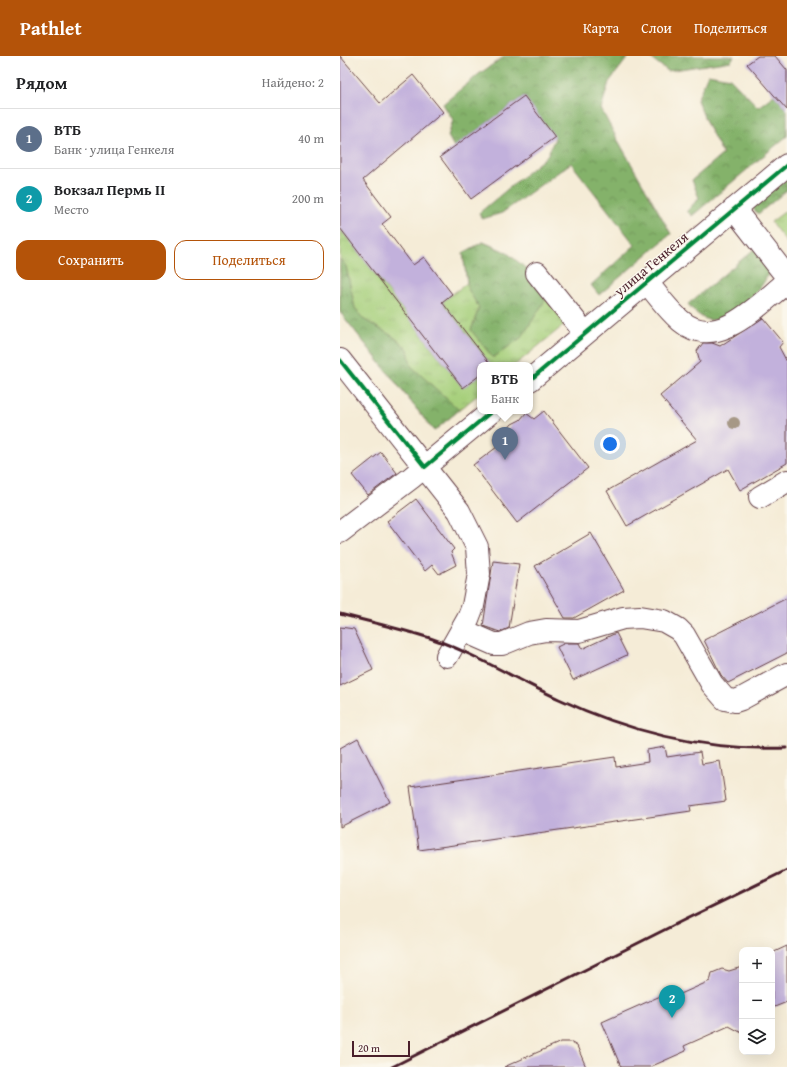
<!DOCTYPE html>
<html lang="ru">
<head>
<meta charset="utf-8">
<style>
  :root { --surface:#fff; --page:#f6f6f6; --text:#202124; --muted:#757577; --line:#e0e0e0; --accent:#b45309 }
  body { margin:0; font-family:"Gentium Book Plus",serif; background:var(--page); color:var(--text) }
  .controls { position:absolute; right:12px; bottom:12px; display:grid; overflow:hidden; border-radius:8px; box-shadow:0 4px 16px #0002 }
  .controls button { width:36px; height:36px; display:grid; place-items:center; padding:0; border:0; border-bottom:1px solid var(--line); background:var(--surface); color:var(--text); font:20px sans-serif }
  .scale { position:absolute; left:12px; bottom:10px; width:58px; box-sizing:border-box; padding-left:4px; border:2px solid #4a1f2b; border-top:0; font-size:11px; line-height:14px; white-space:nowrap; color:#4a1f2b; -webkit-text-stroke:3px #fbf7ec; paint-order:stroke }
  .you { position:absolute; left:270px; top:388px; width:14px; height:14px; margin:-10px; border:3px solid #fff; border-radius:50%; background:#1a73e8; box-shadow:0 0 0 6px #1a73e833 }
  .badge { display:grid; place-items:center; width:26px; height:26px; border-radius:50%; background:var(--accent); color:#fff; font-size:13px; font-weight:700 }
  .pin { position:absolute; translate:-50% -33px; filter:drop-shadow(0 1px 2px #0008) }
  .pin::after { content:''; position:absolute; top:21px; width:14px; height:12px; background:inherit; clip-path:polygon(0 0,100% 0,50% 100%) }
  .popup { position:absolute; left:137px; top:306px; width:56px; height:52px; box-sizing:border-box; display:grid; place-content:center; border-radius:8px; background:var(--surface); filter:drop-shadow(0 1px 3px #0005); font-size:13px; white-space:nowrap; color:var(--muted) }
  .popup b { font-size:15px; color:var(--text) }
  .popup::after { content:''; position:absolute; left:50%; top:100%; margin-left:-8px; border:8px solid transparent; border-top-color:var(--surface) }
  .list { margin:0; padding:0; list-style:none }
  h2 { display:flex; justify-content:space-between; align-items:center; height:52px; margin:0; padding:0 16px; font-size:17px }
  h2 small { font-size:13px; font-weight:400; color:var(--muted) }
  .list li { display:grid; grid-template-columns:26px 1fr auto; gap:12px; align-items:center; box-sizing:border-box; height:60px; padding:0 16px; border-top:1px solid var(--line) }
  .list b { display:block; font-size:15px; white-space:nowrap }
  .list p { margin:0; font-size:13px; white-space:nowrap; color:var(--muted) }
  .list em { font-size:13px; font-style:normal; color:var(--muted) }
  .actions { display:flex; gap:8px; padding:12px 16px }
  .actions a { flex:1; padding:9px 0; border:1px solid var(--accent); border-radius:12px; text-align:center; font-size:14px; color:var(--accent) }
  .actions .main { background:var(--accent); color:#fff }
  .icon { flex:none; width:22px; height:22px; fill:none; stroke:currentColor; stroke-width:2; stroke-linecap:round; stroke-linejoin:round }
  .map { position:relative; flex:none; width:447px; height:1011px; overflow:hidden }
  header { display:flex; align-items:center; gap:24px; box-sizing:border-box; height:56px; padding:0 20px; background:var(--accent); color:#fff }
  header strong { font-size:19px }
  nav { display:flex; gap:22px; margin-inline-start:auto; font-size:14px }
  main { display:flex }
  aside { flex:1; background:var(--surface) }
  .map>svg:first-child { display:block }
  .grass { fill:url(#grass-tufts); stroke:#787752 }
  .forest { fill:url(#forest-crowns); stroke:#67684a }
  .building { fill:#c2b1dc }
  .lines { fill:none; stroke-linecap:round; stroke-linejoin:round }
  .minor-casing { stroke:#643e45; stroke-width:24 }
  .minor { stroke:#fff; stroke-width:22 }
  .rail { stroke:#4a1f2b; stroke-width:3 }
  .cycleway-casing { stroke:#fbf7ec; stroke-width:6 }
  .cycleway { stroke:#00873e; stroke-width:4 }
  .tree { fill:#a69886 }
  .labels { text-anchor:middle; stroke-width:3; stroke-linejoin:round; paint-order:stroke }
  .street-label { font-size:14px; fill:#4a1f2b; stroke:#fbf7ec }
</style>
</head>
<body>
<header>
<strong>Pathlet</strong>
<nav><a>Карта</a><a>Слои</a><a>Поделиться</a></nav>
</header>
<main>
<aside>
<h2>Рядом<small>Найдено: 2</small></h2>
<ul class="list">
<li><span class="badge" style="background:#5c6f8a">1</span><div><b>ВТБ</b><p>Банк · улица Генкеля</p></div><em>40 m</em></li>
<li><span class="badge" style="background:#0f9aa8">2</span><div><b>Вокзал Пермь II</b><p>Место</p></div><em>200 m</em></li>
</ul>
<div class="actions"><a class="main">Сохранить</a><a>Поделиться</a></div>
</aside>
<div class="map">
<svg width="447" height="1011" viewBox="0 0 447 1011">
  <defs>
    <pattern id="grass-tufts" width="24" height="20" patternUnits="userSpaceOnUse"><rect width="24" height="20" fill="#a6cf7a"/><path d="M3 7l-1-3M5 7V3M7 7l1-3M15 17l-1-3M17 17v-4M19 17l1-3" fill="none" stroke="#90b16a"/></pattern>
    <pattern id="forest-crowns" width="20" height="18" patternUnits="userSpaceOnUse"><rect width="20" height="18" fill="#84b26a"/><path d="M2 6a3 3 0 1 1 6 0M12 15a3 3 0 1 1 6 0" fill="none" stroke="#6e9057"/></pattern>
  </defs>
  <rect width="100%" height="100%" fill="#fbf7ec"/>
  <filter id="ink" filterUnits="userSpaceOnUse"><feTurbulence type="fractalNoise" baseFrequency=".025" numOctaves="2"/><feDisplacementMap in="SourceGraphic" scale="8" xChannelSelector="R" yChannelSelector="G"/><feConvolveMatrix kernelMatrix="1 2 1 2 8 2 1 2 1" color-interpolation-filters="sRGB"/></filter>
  <filter id="wash" filterUnits="userSpaceOnUse"><feTurbulence type="fractalNoise" baseFrequency=".012" numOctaves="4" result="noise"/><feDisplacementMap in="SourceGraphic" scale="16" xChannelSelector="R" yChannelSelector="G"/><feGaussianBlur stdDeviation="0.9" result="paint"/><feColorMatrix in="noise" values="0 0 0 0 0 0 0 0 0 0 0 0 0 0 0 0 0 1.4 0 .05"/><feComposite in="paint" operator="in"/></filter>
  <g filter="url(#wash)">
    <rect width="100%" height="100%" fill="#f5ecd7"/>
    <path class="grass" d="M 447,154 L 447,187 L 431,166 Z
      M 0,172 L 123,332 L 140,319 L 140,337 L 94,375 L 0,256 Z
      M 143,186 L 166,196 L 229,265 L 175,309 L 151,309 L 102,246 L 127,227 L 123,197 Z"/>
    <path class="forest" d="M 165,0 L 289,0 L 269,26 L 261,53 C 283,95 308,136 331,178 L 259,239 L 251,229 L 295,189 L 231,107 L 162,157 L 142,163 L 139,157 L 207,100 L 215,82 L 184,40 L 114,91 L 108,80 L 113,64 L 103,48 L 139,18 Z
      M 308,0 L 394,0 L 391,5 L 328,15 Z
      M 368,18 L 390,22 L 418,51 L 434,39 L 447,54 L 447,80 L 352,160 L 347,155 L 359,142 L 352,124 L 383,98 L 367,68 L 357,44 Z
      M 447,122 L 447,134 L 418,158 L 412,151 Z
      M 143,186 L 166,196 L 192,217 L 209,238 L 182,281 L 153,302 L 131,274 L 139,252 L 128,233 L 123,197 Z
      M 418,190 L 429,215 C 425,233 390,266 370,264 C 361,263 353,254 348,248 Z
      M 0,203 L 6,210 L 15,252 L 23,263 L 54,281 L 68,293 L 71,310 L 119,354 L 94,375 L 0,256 Z"/>
    <g id="blocks">
      <path class="building" d="M 0,0 L 40,47 L 73,19 L 103,56 L 23,124 L 51,161 L 42,168 L 73,209 L 84,201 L 112,238 L 102,246 L 151,309 L 140,309 L 140,319 L 123,332 L 0,172 Z
        M 418,0 L 435,0 L 447,14 L 447,54 L 407,8 Z
        M 184,40 L 215,81 L 131,143 L 100,101 Z
        M 423,262 L 443,286 L 439,291 L 447,306 L 447,407 L 400,434 L 388,413 L 287,470 L 267,435 L 357,384 L 320,340 L 360,306 L 357,295 L 363,287 L 372,287 L 380,290 Z
        M 204,355 L 248,412 L 177,467 L 133,409 L 157,391 L 153,382 L 164,377 L 172,368 L 180,364 L 186,357 L 194,363 Z
        M 41,396 L 57,417 L 28,439 L 12,419 Z
        M 76,443 L 114,493 L 111,496 L 116,509 L 99,518 L 92,509 L 85,515 L 47,465 Z
        M 251,477 L 284,534 L 234,562 L 225,562 L 195,510 Z
        M 153,505 L 179,508 L 169,572 L 160,576 L 143,570 Z
        M 447,542 L 447,597 L 388,627 L 381,619 L 364,584 Z
        M 0,571 L 14,573 L 33,614 L 0,630 Z
        M 276,577 L 287,599 L 233,624 L 217,591 L 225,587 L 239,587 L 242,593 Z
        M 18,682 L 50,746 L 0,771 L 0,692 Z
        M 325,691 L 327,701 L 360,696 L 362,708 L 380,705 L 386,745 L 350,750 L 351,755 L 79,794 L 70,731 L 275,701 L 276,711 L 308,706 L 307,694 Z
        M 447,890 L 447,946 L 432,952 L 432,897 Z
        M 402,911 L 402,977 L 389,970 L 344,990 L 346,995 L 310,1011 L 281,1011 L 262,966 L 325,938 L 327,944 L 370,925 L 372,917 L 382,913 L 389,915 Z
        M 221,986 L 230,986 L 237,990 L 246,1011 L 164,1011 Z"/>
    </g>
  </g>
  <g filter="url(#ink)">
    <use href="#blocks" fill-opacity="0" stroke="#643e45" stroke-width="1"/>
    <g class="lines">
      <defs>
        <path id="minor" d="M 394,153 L 447,221
          M 197,217 L 245,277
          M 307,226 C 317,239 328,254 341,265 C 377,296 419,248 447,226
          M 0,304 L 119,455 L 137,491 L 139,518 L 133,550 L 128,563 L 107,600
          M 190,324 L 447,109
          M 420,441 L 447,425
          M 0,476 L 71,422 L 152,355
          M 122,574 L 154,588 L 162,588 L 189,577 L 206,574 L 239,575 L 283,562 L 300,561 L 324,565 L 338,573 L 344,579 L 372,628 L 385,643 L 395,645 L 401,643 L 447,618"/>
      </defs>
      <use href="#minor" class="minor-casing"/>
      <use href="#minor" class="minor"/>
      <path class="rail" d="M 0,558 C 30,566 61,573 90,582 C 134,597 177,624 219,643 C 291,677 367,695 447,692
        M 52,1011 L 342,865 L 447,814"/>
      <defs>
        <path id="cycleway" d="M 0,304 L 85,411 L 152,355
          M 190,324 L 447,109"/>
      </defs>
      <use href="#cycleway" class="cycleway-casing"/>
      <use href="#cycleway" class="cycleway"/>
    </g>
    <circle class="tree" cx="394" cy="367" r="6"/>
  </g>
  <g class="labels">
    <g class="street-label">
      <text transform="translate(311 208) rotate(-40)" y="5">улица Генкеля</text>
    </g>
  </g>
</svg>
<div class="controls">
<button>+</button>
<button>−</button>
<button><svg class="icon" aria-label="layers" viewBox="0 0 24 24"><path d="M12 4l9 5-9 5-9-5zM3 14l9 5 9-5"/></svg></button>
</div>
<div class="scale">20 m</div>
<div class="you"></div>
<div class="pin badge" style="left:165px;top:404px;background:#5c6f8a">1</div>
<div class="popup"><b>ВТБ</b>Банк</div>
<div class="pin badge" style="left:332px;top:962px;background:#0f9aa8">2</div>
</div>
</main>
</body>
</html>
